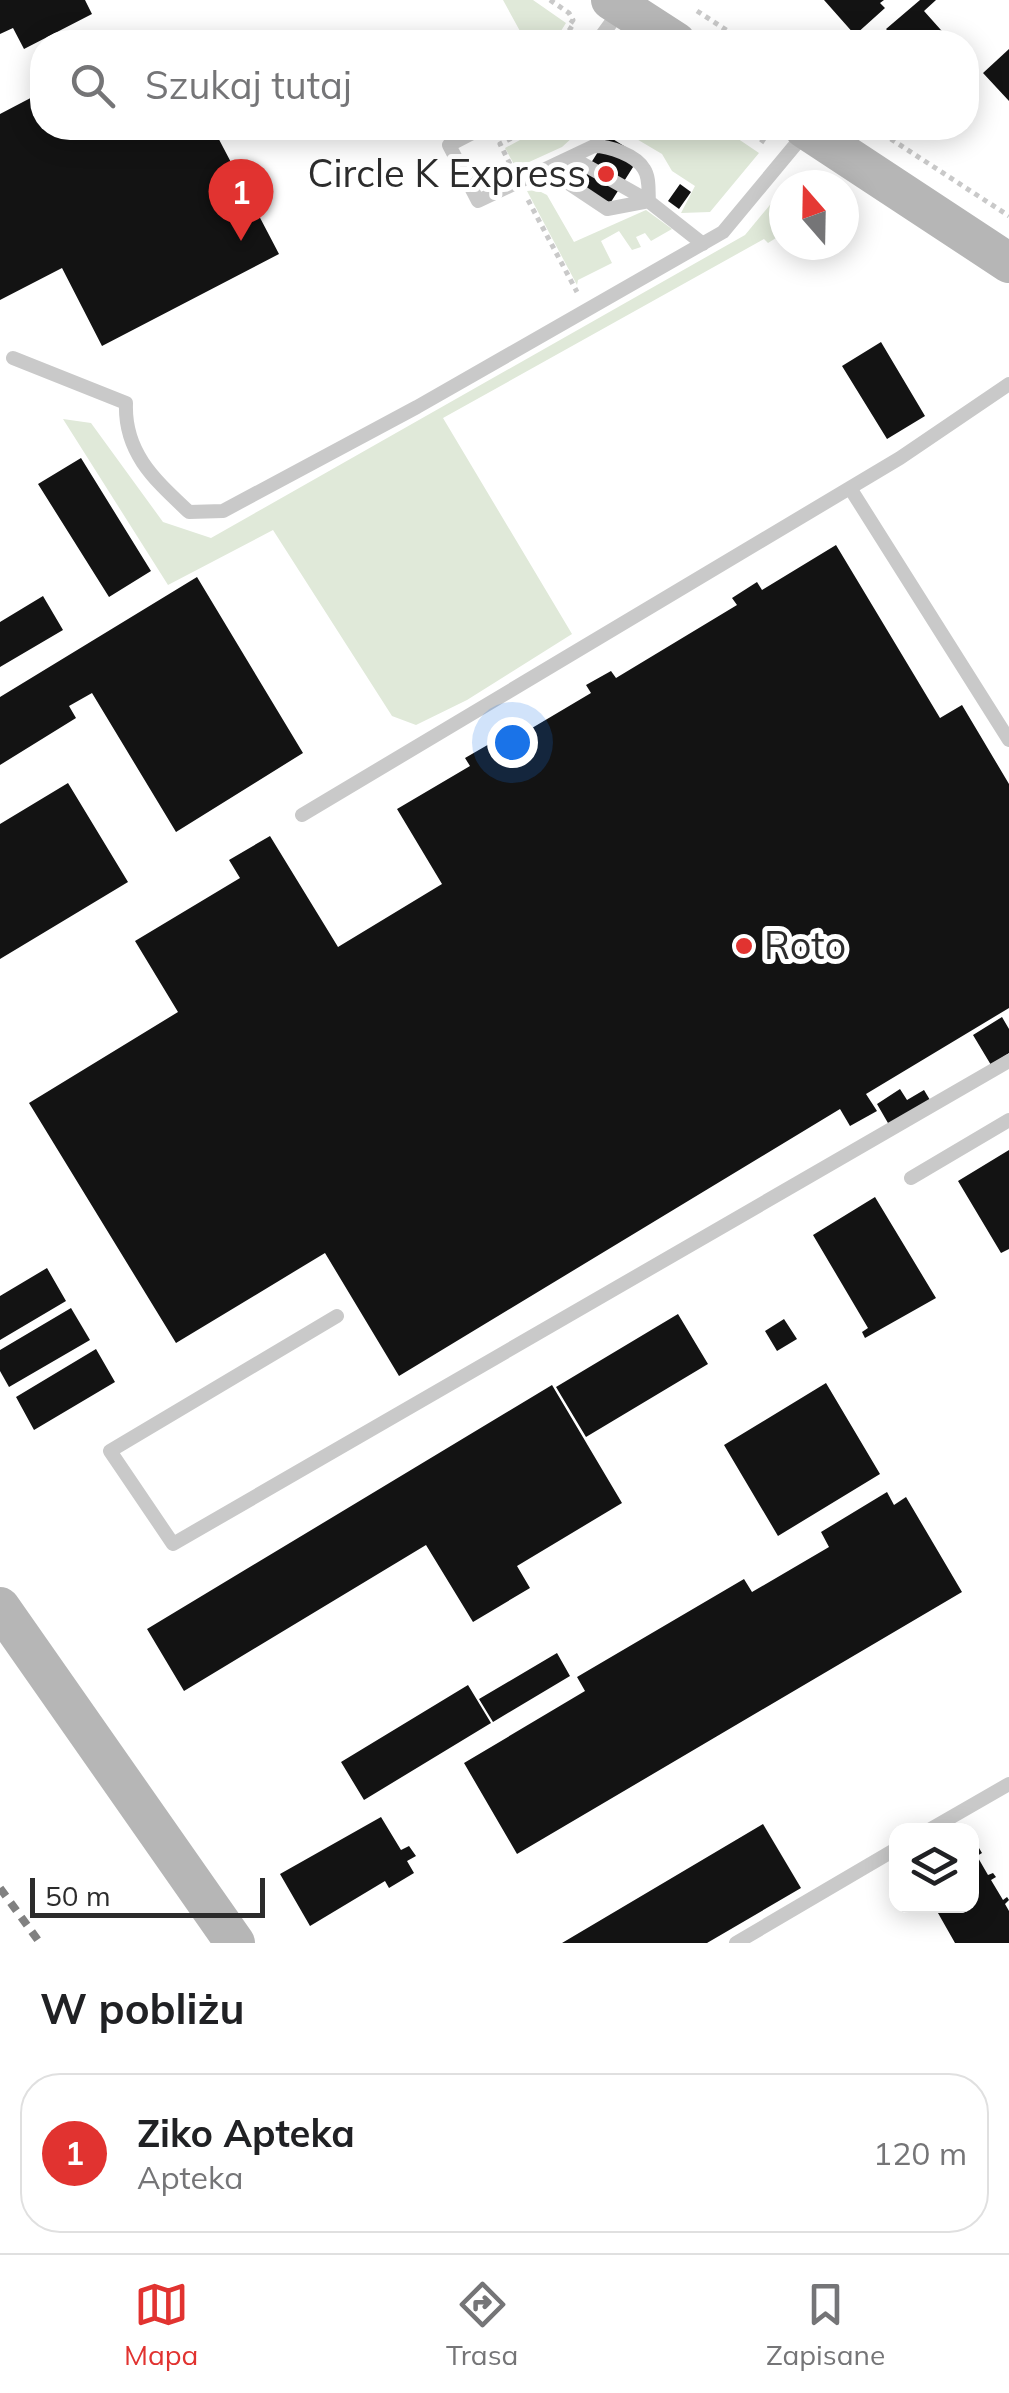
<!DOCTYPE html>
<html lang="pl">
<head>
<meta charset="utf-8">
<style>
  :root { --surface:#fff; --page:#f2f2f2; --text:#202124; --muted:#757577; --line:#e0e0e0; --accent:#e13330 }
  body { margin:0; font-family:Mulish,sans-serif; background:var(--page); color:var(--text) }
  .controls { position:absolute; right:30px; bottom:30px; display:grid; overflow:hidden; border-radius:20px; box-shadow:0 5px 25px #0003 }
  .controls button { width:90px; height:90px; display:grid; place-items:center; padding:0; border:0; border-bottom:2px solid var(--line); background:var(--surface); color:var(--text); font:50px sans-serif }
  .compass { position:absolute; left:769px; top:170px; width:90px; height:90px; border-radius:50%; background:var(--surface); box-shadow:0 5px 25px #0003; rotate:340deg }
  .scale { position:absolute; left:30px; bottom:25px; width:235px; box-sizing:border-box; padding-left:10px; border:5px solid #2c2c2c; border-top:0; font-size:28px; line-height:35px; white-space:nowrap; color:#2c2c2c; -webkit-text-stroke:8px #fff; paint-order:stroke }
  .you { position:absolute; left:512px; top:742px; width:35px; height:35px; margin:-25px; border:8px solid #fff; border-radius:50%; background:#1a73e8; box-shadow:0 0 0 15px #1a73e833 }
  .badge { display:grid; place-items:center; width:65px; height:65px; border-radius:50%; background:var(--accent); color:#fff; font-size:32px; font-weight:700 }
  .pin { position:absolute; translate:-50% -82px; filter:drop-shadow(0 2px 5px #0008) }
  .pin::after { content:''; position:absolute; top:52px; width:35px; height:30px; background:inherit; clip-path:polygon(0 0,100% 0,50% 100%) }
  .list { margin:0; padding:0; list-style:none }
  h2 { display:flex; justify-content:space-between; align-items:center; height:130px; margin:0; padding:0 40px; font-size:42px }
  h2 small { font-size:32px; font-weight:400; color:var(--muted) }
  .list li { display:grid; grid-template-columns:65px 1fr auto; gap:30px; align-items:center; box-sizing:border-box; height:160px; margin:0 20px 20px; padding:0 20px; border:2px solid var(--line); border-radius:40px }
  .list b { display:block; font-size:38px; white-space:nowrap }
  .list p { margin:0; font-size:32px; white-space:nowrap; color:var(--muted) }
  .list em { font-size:32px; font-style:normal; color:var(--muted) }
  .icon { flex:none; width:55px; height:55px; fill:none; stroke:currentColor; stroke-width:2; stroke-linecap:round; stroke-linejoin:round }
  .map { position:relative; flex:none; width:1009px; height:1943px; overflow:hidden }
  .search { position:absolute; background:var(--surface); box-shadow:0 5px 25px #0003; left:30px; right:30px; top:30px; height:110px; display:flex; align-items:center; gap:25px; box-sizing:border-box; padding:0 35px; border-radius:40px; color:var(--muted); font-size:38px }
  .sheet { height:310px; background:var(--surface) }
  nav { display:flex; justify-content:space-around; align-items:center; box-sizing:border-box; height:140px; border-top:2px solid var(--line); background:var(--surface); font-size:28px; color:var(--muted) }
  nav a { display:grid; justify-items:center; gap:5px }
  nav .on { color:var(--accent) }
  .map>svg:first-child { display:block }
  .green { fill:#e0e9d9 }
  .building { fill:#131313 }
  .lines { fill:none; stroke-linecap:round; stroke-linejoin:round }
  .path { stroke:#c9c9c9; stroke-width:5; stroke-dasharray:5 5; stroke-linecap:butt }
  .lane { stroke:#c9c9c9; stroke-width:14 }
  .secondary { stroke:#b6b6b6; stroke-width:40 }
  .rail { stroke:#818181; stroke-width:8; stroke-dasharray:10 8; stroke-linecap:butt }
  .poi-dot { fill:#e13330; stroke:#fff; stroke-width:4 }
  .labels { text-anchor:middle; stroke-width:10; stroke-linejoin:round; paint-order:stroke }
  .poi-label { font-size:38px; fill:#2c2c2c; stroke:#fff; text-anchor:end }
</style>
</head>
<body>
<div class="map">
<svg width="1009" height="1943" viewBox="0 0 1009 1943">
  <rect width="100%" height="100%" fill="#fff"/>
  <path class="green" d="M 503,0 L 533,0 L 566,23 L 554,42 L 526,42 Z
    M 542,128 L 583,128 L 562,147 L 516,168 L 505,148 Z
    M 618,128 L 722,128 L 759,153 L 710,212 L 681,213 L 695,186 L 672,171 L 662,154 Z
    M 784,188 L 784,233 L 768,243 L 764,239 L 443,418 L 572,634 L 467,700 L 416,725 L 392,716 L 273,530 L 168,585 L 63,419 L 91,423 L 163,522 L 211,538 L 745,235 Z
    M 537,190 L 547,195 L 574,242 L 646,210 L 672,229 L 651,241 L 645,233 L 636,237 L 641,247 L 632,250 L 619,231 L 601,241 L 612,263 L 578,280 L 577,285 L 527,191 Z"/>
  <path class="building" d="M 0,0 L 85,0 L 92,14 L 24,49 L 13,28 L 0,34 Z
    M 824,0 L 884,0 L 880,3 L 885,8 L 855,35 Z
    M 920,0 L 936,0 L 924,11 L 949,39 L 944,42 L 898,42 L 886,29 Z
    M 162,30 L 168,42 L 138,42 Z
    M 1009,49 L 1009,101 L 983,73 Z
    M 42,92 L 42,128 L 213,128 L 279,254 L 102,346 L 62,268 L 0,300 L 0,114 Z
    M 608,136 L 640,156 L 604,213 L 572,193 Z
    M 680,184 L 691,192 L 679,209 L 668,201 Z
    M 881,342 L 925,416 L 887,439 L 842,366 Z
    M 81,458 L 151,571 L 109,597 L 38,484 Z
    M 836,545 L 940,718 L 962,705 L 1009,784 L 1009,1008 L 866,1094 L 877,1111 L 850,1126 L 840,1109 L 399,1376 L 325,1253 L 176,1343 L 29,1103 L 178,1012 L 135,941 L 240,878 L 229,860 L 270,836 L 338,947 L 442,884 L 397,809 L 470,766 L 465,758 L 491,743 L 495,750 L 591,693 L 586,685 L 611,671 L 616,678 L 737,605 L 732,598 L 757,582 L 762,590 Z
    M 197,577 L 303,753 L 176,832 L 92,693 L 69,706 L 76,718 L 0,765 L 0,697 Z
    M 43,596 L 63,630 L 0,667 L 0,622 Z
    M 68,783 L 128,882 L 0,959 L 0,824 Z
    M 1002,1017 L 1009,1029 L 1009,1053 L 991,1065 L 973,1035 Z
    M 900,1089 L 907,1100 L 924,1090 L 933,1105 L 892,1130 L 877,1104 Z
    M 1009,1150 L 1009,1249 L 1001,1253 L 958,1181 Z
    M 875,1197 L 936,1298 L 865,1338 L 862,1332 L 868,1328 L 813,1235 Z
    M 47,1268 L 66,1301 L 0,1340 L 0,1296 Z
    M 71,1308 L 90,1340 L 9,1387 L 0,1371 L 0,1350 Z
    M 678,1314 L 708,1364 L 586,1437 L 556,1387 Z
    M 784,1319 L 797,1339 L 777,1351 L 765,1331 Z
    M 96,1349 L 115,1382 L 34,1430 L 16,1397 Z
    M 826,1383 L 880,1474 L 778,1536 L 724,1445 Z
    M 552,1385 L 622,1503 L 517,1566 L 530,1588 L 473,1622 L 426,1545 L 184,1691 L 147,1629 Z
    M 887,1492 L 894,1505 L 906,1497 L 962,1592 L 517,1854 L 464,1763 L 585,1691 L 577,1677 L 744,1579 L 752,1592 L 829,1547 L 821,1532 Z
    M 557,1653 L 570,1676 L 493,1722 L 479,1699 Z
    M 468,1685 L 491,1723 L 364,1800 L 341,1762 Z
    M 381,1817 L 401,1850 L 409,1846 L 416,1856 L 407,1861 L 414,1873 L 389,1888 L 385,1881 L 310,1926 L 280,1874 Z
    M 763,1824 L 801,1888 L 707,1943 L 562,1943 Z
    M 972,1846 L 975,1851 L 979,1848 L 982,1853 L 977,1856 L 988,1875 L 993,1873 L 996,1877 L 991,1880 L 1003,1900 L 1007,1897 L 1009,1900 L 1005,1904 L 1009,1911 L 1009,1943 L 955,1943 L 934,1906 L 972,1906 Z"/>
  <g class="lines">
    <path class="path" d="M 550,0 L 569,13 L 573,20 L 568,27 L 579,34
      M 697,11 L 745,42
      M 744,128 L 766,143
      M 874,128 L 1009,216
      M 510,164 L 500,144 L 531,128
      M 528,200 L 577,292"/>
    <path class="lane" d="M 597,42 L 619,12
      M 482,128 L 449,145 L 478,201 L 594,146 C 609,146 636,155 644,169 C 650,178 648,191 649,201 L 607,209 L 562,179 L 551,167
      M 567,160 L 576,160 L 647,200 L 703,244
      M 13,358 L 126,403 C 124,453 155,480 189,512 L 223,511 L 417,407 L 723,232 L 806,132
      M 850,488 L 1009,740
      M 302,815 L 900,458 L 1009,384
      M 911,1178 L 1009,1120
      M 337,1316 L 110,1451 L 173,1544 L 1009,1061
      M 929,1830 L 1009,1784
      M 736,1943 L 896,1849"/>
    <path class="secondary" d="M 611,0 L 676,42
      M 804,128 L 1009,263
      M 0,1607 L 235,1943"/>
    <path class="rail" d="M 0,1888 L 40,1943"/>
  </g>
  <g class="poi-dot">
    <circle cx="606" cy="174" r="10"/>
    <circle cx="744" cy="946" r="10"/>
  </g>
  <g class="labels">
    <g class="poi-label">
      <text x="586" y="187">Circle K Express</text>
      <text x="764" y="959" text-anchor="start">Roto</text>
    </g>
  </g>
</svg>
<div class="controls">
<button><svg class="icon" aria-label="layers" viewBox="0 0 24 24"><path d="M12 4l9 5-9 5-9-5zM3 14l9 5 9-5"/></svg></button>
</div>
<svg class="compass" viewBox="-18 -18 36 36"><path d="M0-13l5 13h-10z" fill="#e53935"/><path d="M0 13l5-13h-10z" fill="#757577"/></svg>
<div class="scale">50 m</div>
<div class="you"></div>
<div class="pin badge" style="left:241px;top:241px">1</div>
<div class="search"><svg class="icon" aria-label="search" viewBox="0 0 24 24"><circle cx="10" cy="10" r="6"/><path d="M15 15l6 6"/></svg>Szukaj tutaj</div>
</div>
<section class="sheet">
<h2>W pobliżu<small></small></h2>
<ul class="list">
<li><span class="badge">1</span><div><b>Ziko Apteka</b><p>Apteka</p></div><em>120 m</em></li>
</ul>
</section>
<nav>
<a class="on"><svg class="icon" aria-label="map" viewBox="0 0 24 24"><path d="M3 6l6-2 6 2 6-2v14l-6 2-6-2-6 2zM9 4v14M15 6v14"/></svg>Mapa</a>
<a><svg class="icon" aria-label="directions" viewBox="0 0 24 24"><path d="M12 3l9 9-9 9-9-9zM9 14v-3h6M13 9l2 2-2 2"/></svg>Trasa</a>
<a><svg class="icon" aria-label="saved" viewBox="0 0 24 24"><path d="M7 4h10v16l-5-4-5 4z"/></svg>Zapisane</a>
</nav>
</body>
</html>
